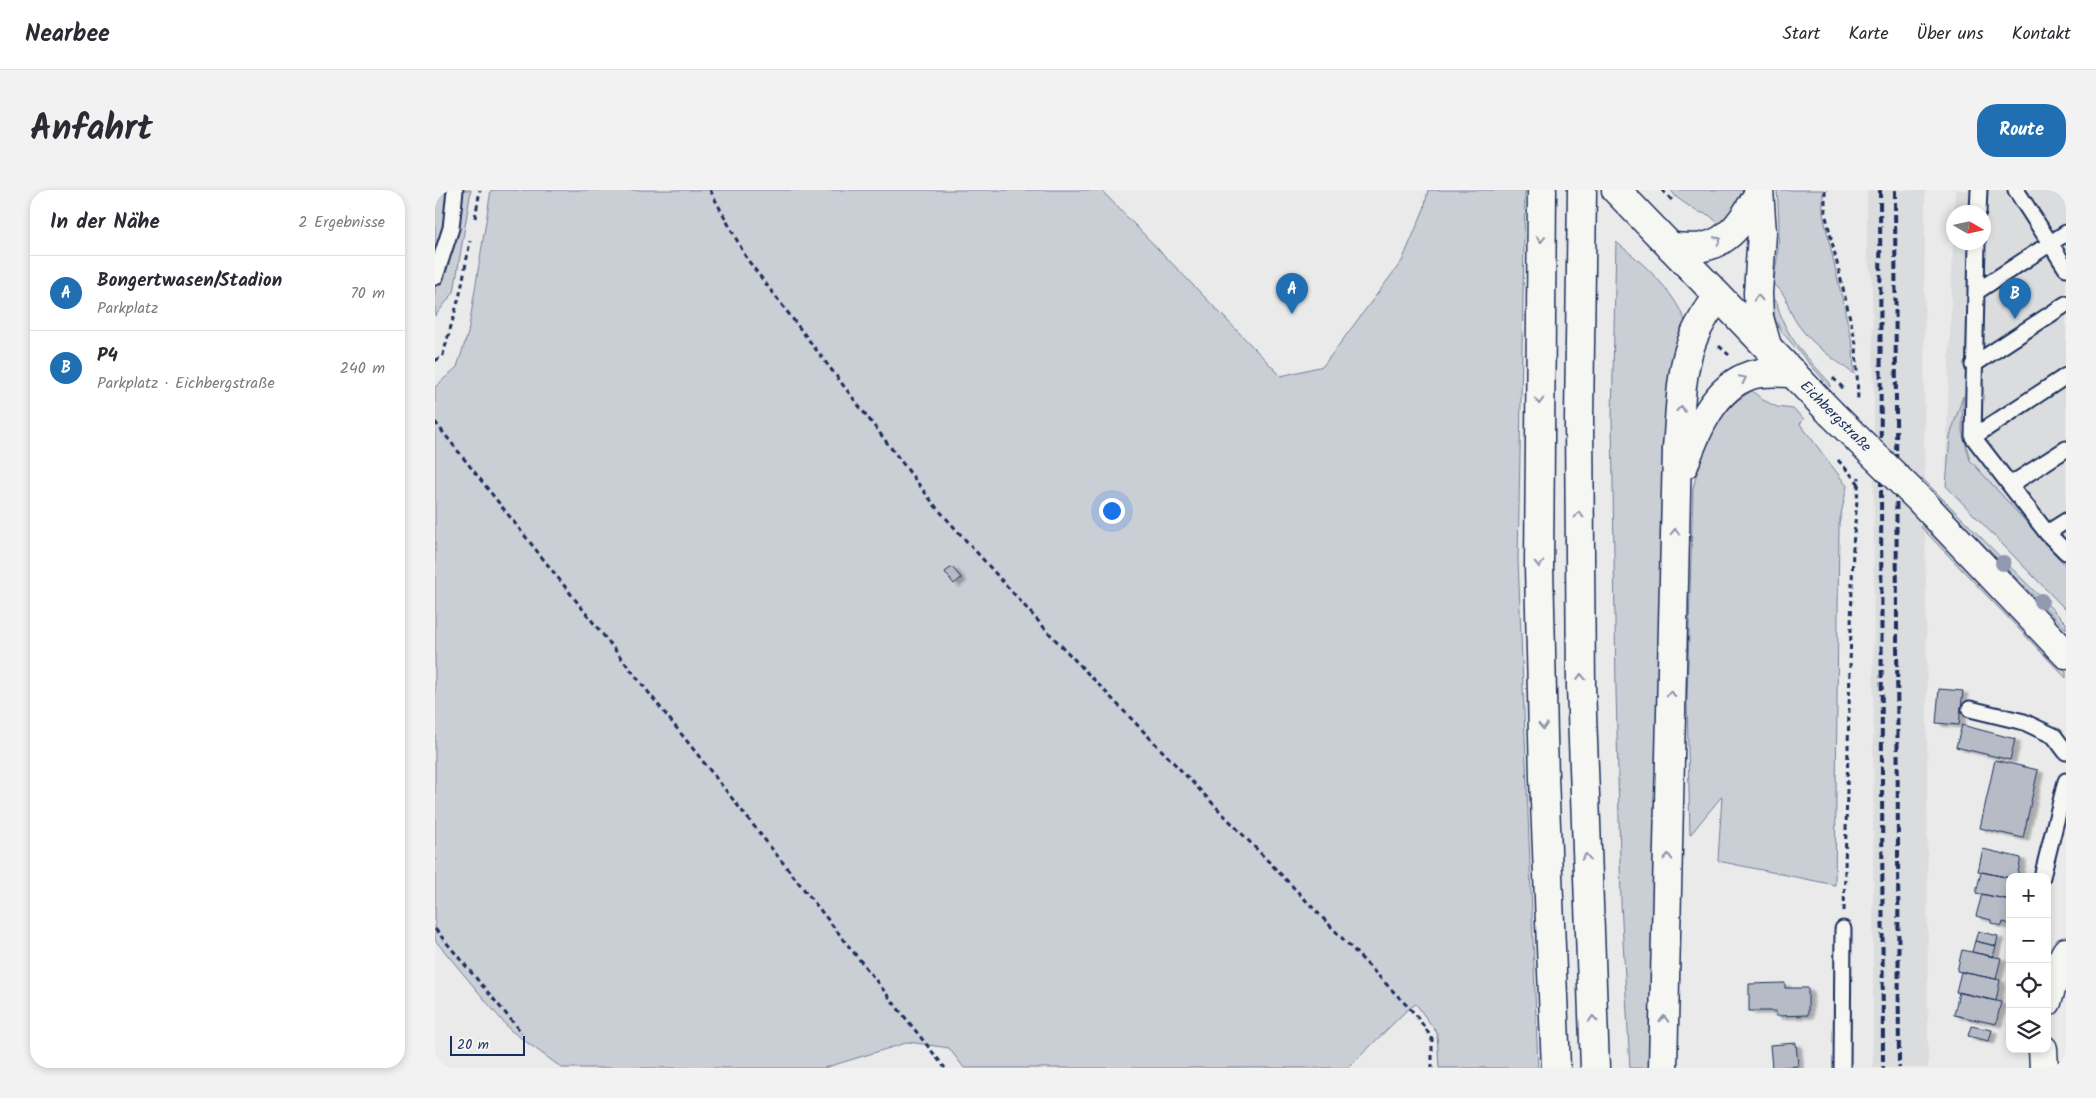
<!DOCTYPE html>
<html lang="de">
<head>
<meta charset="utf-8">
<style>
  :root { --surface:#fff; --page:#f2f2f3; --text:#2b2b33; --muted:#7c7c81; --line:#e1e1e2; --accent:#1f6fb2 }
  body { margin:0; font-family:Kalam,sans-serif; background:var(--page); color:var(--text) }
  .controls { position:absolute; right:15px; bottom:15px; display:grid; overflow:hidden; border-radius:10px; box-shadow:0 2px 8px #0003 }
  .controls button { width:45px; height:45px; display:grid; place-items:center; padding:0; border:0; border-bottom:1px solid var(--line); background:var(--surface); color:var(--text); font:25px sans-serif }
  .compass { position:absolute; left:1511px; top:15px; width:45px; height:45px; border-radius:50%; background:var(--surface); box-shadow:0 2px 8px #0003; rotate:99deg }
  .scale { position:absolute; left:15px; bottom:12px; width:75px; box-sizing:border-box; padding-left:5px; border:2px solid #1b2f5e; border-top:0; font-size:14px; line-height:18px; white-space:nowrap; color:#1b2f5e; -webkit-text-stroke:4px #f6f6f2; paint-order:stroke }
  .you { position:absolute; left:676px; top:320px; width:18px; height:18px; margin:-12px; border:4px solid #fff; border-radius:50%; background:#1a73e8; box-shadow:0 0 0 8px #1a73e833 }
  .badge { display:grid; place-items:center; width:32px; height:32px; border-radius:50%; background:var(--accent); color:#fff; font-size:16px; font-weight:700 }
  .pin { position:absolute; translate:-50% -41px; filter:drop-shadow(0 1px 2px #0008) }
  .pin::after { content:''; position:absolute; top:26px; width:18px; height:15px; background:inherit; clip-path:polygon(0 0,100% 0,50% 100%) }
  .list { margin:0; padding:0; list-style:none }
  h2 { display:flex; justify-content:space-between; align-items:center; height:65px; margin:0; padding:0 20px; font-size:21px }
  h2 small { font-size:16px; font-weight:400; color:var(--muted) }
  .list li { display:grid; grid-template-columns:32px 1fr auto; gap:15px; align-items:center; box-sizing:border-box; height:75px; padding:0 20px; border-top:1px solid var(--line) }
  .list b { display:block; font-size:19px; white-space:nowrap }
  .list p { margin:0; font-size:16px; white-space:nowrap; color:var(--muted) }
  .list em { font-size:16px; font-style:normal; color:var(--muted) }
  .icon { flex:none; width:28px; height:28px; fill:none; stroke:currentColor; stroke-width:2; stroke-linecap:round; stroke-linejoin:round }
  .map { position:relative; flex:none; width:1631px; height:878px; overflow:hidden; border-radius:20px }
  header { display:flex; align-items:center; gap:30px; box-sizing:border-box; height:70px; padding:0 25px; background:var(--surface); border-bottom:1px solid var(--line) }
  header strong { font-size:24px }
  nav { display:flex; gap:28px; margin-inline-start:auto; font-size:18px }
  .intro { display:flex; align-items:center; justify-content:space-between; box-sizing:border-box; height:120px; padding:0 30px }
  h1 { margin:0; font-size:35px }
  .button { padding:12px 22px; border-radius:20px; background:var(--accent); color:#fff; font-size:18px; font-weight:700 }
  main { display:flex; gap:30px; padding:0 30px }
  aside { flex:1; background:var(--surface); border-radius:20px; box-shadow:0 2px 8px #0003 }
  .map>svg:first-child { display:block }
  .built { fill:#dadcde }
  .green { fill:#caced5; stroke:#727e9a }
  .building { fill:#b6bbc6; stroke:#1b2f5e; filter:url(#shadow) }
  .lines { fill:none; stroke-linecap:round; stroke-linejoin:round }
  .lane-casing { stroke:#1b2f5e; stroke-width:19 }
  .street-casing { stroke:#1b2f5e; stroke-width:31 }
  .secondary-casing { stroke:#1b2f5e; stroke-width:31 }
  .highway-casing { stroke:#1b2f5e; stroke-width:31 }
  .path { stroke:#1b2f5e; stroke-width:3; stroke-dasharray:5 4; stroke-linecap:butt }
  .lane { stroke:#f6f6f2; stroke-width:15 }
  .street { stroke:#f6f6f2; stroke-width:28 }
  .secondary { stroke:#f6f6f2; stroke-width:28 }
  .highway { stroke:#f6f6f2; stroke-width:28 }
  .rail { stroke:#1b2f5e; stroke-width:4; stroke-dasharray:8 4; stroke-linecap:butt }
  .secondary-bridge-casing { stroke:#1b2f5e; stroke-width:31; stroke-linecap:butt }
  .path-bridge { stroke:#1b2f5e; stroke-width:3; stroke-dasharray:5 4; stroke-linecap:butt }
  .secondary-bridge { stroke:#f6f6f2; stroke-width:28 }
  .tree { fill:#9099ad }
  .oneway { stroke:#8892a8 }
  .labels { text-anchor:middle; stroke-width:4; stroke-linejoin:round; paint-order:stroke }
  .street-label { font-size:15px; fill:#1b2f5e; stroke:#f6f6f2 }
</style>
</head>
<body>
<header>
<strong>Nearbee</strong>
<nav><a>Start</a><a>Karte</a><a>Über uns</a><a>Kontakt</a></nav>
</header>
<div class="intro"><h1>Anfahrt</h1><a class="button">Route</a></div>
<main>
<aside>
<h2>In der Nähe<small>2 Ergebnisse</small></h2>
<ul class="list">
<li><span class="badge">A</span><div><b>Bongertwasen/Stadion</b><p>Parkplatz</p></div><em>70 m</em></li>
<li><span class="badge">B</span><div><b>P4</b><p>Parkplatz · Eichbergstraße</p></div><em>240 m</em></li>
</ul>
</aside>
<div class="map">
<svg width="1631" height="878" viewBox="0 0 1631 878">
  <defs>
    <filter id="shadow"><feDropShadow dx="5.5" dy="3" stdDeviation="1" flood-color="#0004"/></filter>
  </defs>
  <rect width="100%" height="100%" fill="#e9eae9"/>
  <filter id="ink" filterUnits="userSpaceOnUse"><feTurbulence type="fractalNoise" baseFrequency=".02" numOctaves="2"/><feDisplacementMap in="SourceGraphic" scale="10" xChannelSelector="R" yChannelSelector="G"/><feConvolveMatrix kernelMatrix="1 2 1 2 8 2 1 2 1" color-interpolation-filters="sRGB"/></filter>
  <g filter="url(#ink)">
    <path class="built" d="M 1432,0 L 1490,0 L 1489,245 L 1492,493 L 1493,878 L 1438,878 L 1439,210 L 1437,89 L 1432,65 Z
      M 1520,0 L 1631,0 L 1631,413 L 1541,321 L 1511,274 L 1518,52 L 1548,52 L 1548,22 L 1519,22 Z"/>
    <path class="green" d="M 0,0 L 36,0 L 19,102 L 0,126 Z
      M 56,0 L 666,0 L 846,186 L 888,176 L 967,71 L 989,19 L 993,0 L 1090,0 L 1083,369 L 1103,878 L 1004,878 L 1002,843 L 981,814 L 972,820 L 913,878 L 529,878 L 514,858 L 474,852 L 389,878 L 127,878 L 75,840 L 0,750 L 0,197 L 22,177 L 33,143 Z
      M 1236,0 L 1316,0 L 1291,40 L 1274,25 L 1261,21 L 1241,7 Z
      M 1342,0 L 1388,0 L 1388,24 L 1418,157 L 1419,184 C 1400,170 1372,151 1360,130 C 1351,116 1354,105 1338,94 C 1345,58 1345,36 1342,0 Z
      M 1181,52 C 1209,74 1238,99 1251,133 L 1221,878 L 1195,878 L 1186,713 L 1181,499 L 1177,228 Z
      M 1336,108 L 1342,112 C 1348,145 1373,168 1395,193 L 1395,197 L 1346,141 L 1340,129 Z
      M 1317,201 L 1328,210 L 1342,217 L 1358,219 L 1369,229 L 1365,234 L 1369,239 L 1412,296 L 1404,334 L 1400,695 L 1283,671 L 1287,606 L 1255,645 L 1252,511 L 1258,298 C 1267,261 1282,219 1317,201 Z
      M 1528,206 L 1527,241 L 1535,270 L 1631,376 L 1631,420 L 1511,296 L 1515,246 Z
      M 1487,288 L 1631,433 L 1631,439 L 1487,292 Z
      M 1487,334 L 1631,482 L 1631,488 L 1486,337 Z"/>
    <path class="building" d="M 517,377 L 526,388 L 519,394 L 510,382 Z
      M 1504,499 L 1528,501 L 1524,535 L 1501,533 Z
      M 1527,535 L 1580,549 L 1575,570 L 1521,557 Z
      M 1560,570 L 1603,580 L 1588,648 L 1545,638 Z
      M 1548,659 L 1586,668 L 1582,687 L 1575,687 L 1575,688 L 1543,681 Z
      M 1546,682 L 1575,688 L 1575,710 L 1541,703 Z
      M 1547,704 L 1575,710 L 1575,734 L 1568,732 L 1567,736 L 1556,733 L 1556,730 L 1541,726 Z
      M 1543,741 L 1563,746 L 1561,756 L 1540,751 Z
      M 1540,751 L 1561,756 L 1558,767 L 1537,762 Z
      M 1527,760 L 1566,768 L 1561,789 L 1522,781 Z
      M 1526,782 L 1565,790 L 1561,811 L 1521,802 Z
      M 1350,793 L 1350,798 L 1373,798 L 1373,825 L 1341,826 L 1341,821 L 1314,821 L 1314,794 Z
      M 1524,802 L 1566,812 L 1561,834 L 1519,825 Z
      M 1536,836 L 1557,840 L 1554,851 L 1533,846 Z
      M 1361,853 L 1363,876 L 1337,878 L 1335,855 Z"/>
    <g class="lines">
      <defs>
        <path id="lane" d="M 1581,0 L 1631,78
          M 1543,22 L 1544,0
          M 1542,52 L 1538,247 L 1612,343 L 1631,362
          M 0,87 L 16,38 L 20,0
          M 1541,102 L 1631,43
          M 1538,175 L 1631,114
          M 1538,247 L 1631,186
          M 1575,295 L 1631,259
          M 1612,343 L 1631,331
          M 1535,519 L 1589,532 L 1619,546 L 1631,562
          M 1607,687 L 1631,591
          M 1407,878 L 1408,739"/>
        <path id="street" d="M 1612,812 L 1623,777 L 1631,762
          M 1608,859 L 1609,878"/>
        <path id="secondary" d="M 1181,0 L 1396,223
          M 1487,312 L 1631,464"/>
        <path id="highway" d="M 1107,0 L 1104,377 L 1109,588 L 1121,878
          M 1147,0 L 1144,231 L 1146,496 L 1160,878
          M 1324,0 L 1327,43 L 1323,103 L 1324,127 L 1332,156
          M 1236,57 C 1246,57 1258,59 1268,57 C 1296,52 1311,26 1324,3
          M 1249,275 C 1261,241 1279,197 1316,185 C 1330,181 1344,183 1358,183
          M 1228,878 L 1242,258 C 1245,226 1245,187 1255,157 C 1261,138 1272,122 1283,106"/>
      </defs>
      <use href="#lane" class="lane-casing"/>
      <use href="#street" class="street-casing"/>
      <use href="#secondary" class="secondary-casing"/>
      <use href="#highway" class="highway-casing"/>
      <path class="path" d="M 275,0 L 312,69 L 501,317 L 613,442 L 981,825 L 997,848 L 997,878
        M 1227,0 L 1238,11
        M 1390,0 L 1390,22 L 1421,154 L 1423,211
        M 40,28 L 45,0
        M 1284,156 L 1294,165
        M 0,171 L 8,165 L 26,100 L 35,51
        M 0,232 L 510,878
        M 1403,270 L 1424,294
        M 1409,721 L 1418,356 L 1424,287
        M 0,739 L 87,843"/>
      <use href="#lane" class="lane"/>
      <use href="#street" class="street"/>
      <use href="#secondary" class="secondary"/>
      <use href="#highway" class="highway"/>
      <path class="rail" d="M 1445,0 L 1448,878
        M 1460,0 L 1464,878"/>
      <defs>
        <path id="secondary-bridge" d="M 1396,223 L 1487,312"/>
      </defs>
      <use href="#secondary-bridge" class="secondary-bridge-casing"/>
      <path class="path-bridge" d="M 1398,188 L 1408,198"/>
      <use href="#secondary-bridge" class="secondary-bridge"/>
    </g>
    <g class="tree">
      <circle cx="1568" cy="373" r="8"/>
      <circle cx="1606" cy="411" r="8"/>
    </g>
    <defs><path id="oneway-chevron" d="M-2-3.5L2.5 0L-2 3.5" fill="none" stroke-width="1.6" stroke-linecap="round" stroke-linejoin="round" transform="scale(1.25)"/></defs>
    <g class="oneway">
      <use href="#oneway-chevron" transform="translate(1106 49) rotate(91)"/>
      <use href="#oneway-chevron" transform="translate(1283 50) rotate(-27)"/>
      <use href="#oneway-chevron" transform="translate(1323 108) rotate(-93)"/>
      <use href="#oneway-chevron" transform="translate(1308 189) rotate(-26)"/>
      <use href="#oneway-chevron" transform="translate(1104 211) rotate(90)"/>
      <use href="#oneway-chevron" transform="translate(1246 219) rotate(-85)"/>
      <use href="#oneway-chevron" transform="translate(1144 325) rotate(-90)"/>
      <use href="#oneway-chevron" transform="translate(1240 342) rotate(-89)"/>
      <use href="#oneway-chevron" transform="translate(1104 374) rotate(90)"/>
      <use href="#oneway-chevron" transform="translate(1146 487) rotate(-91)"/>
      <use href="#oneway-chevron" transform="translate(1236 504) rotate(-89)"/>
      <use href="#oneway-chevron" transform="translate(1108 536) rotate(88)"/>
      <use href="#oneway-chevron" transform="translate(1151 667) rotate(-92)"/>
      <use href="#oneway-chevron" transform="translate(1233 667) rotate(-88)"/>
      <use href="#oneway-chevron" transform="translate(1158 829) rotate(-93)"/>
      <use href="#oneway-chevron" transform="translate(1229 829) rotate(-89)"/>
    </g>
  </g>
  <g class="labels">
    <g class="street-label">
      <text transform="translate(1401 226) rotate(45)" y="5">Eichbergstraße</text>
    </g>
  </g>
</svg>
<div class="controls">
<button>+</button>
<button>−</button>
<button><svg class="icon" aria-label="locate" viewBox="0 0 24 24"><circle cx="12" cy="12" r="6"/><path d="M12 2v4M12 18v4M2 12h4M18 12h4"/></svg></button>
<button><svg class="icon" aria-label="layers" viewBox="0 0 24 24"><path d="M12 4l9 5-9 5-9-5zM3 14l9 5 9-5"/></svg></button>
</div>
<svg class="compass" viewBox="-18 -18 36 36"><path d="M0-13l5 13h-10z" fill="#e53935"/><path d="M0 13l5-13h-10z" fill="#7c7c81"/></svg>
<div class="scale">20 m</div>
<div class="you"></div>
<div class="pin badge" style="left:857px;top:124px">A</div>
<div class="pin badge" style="left:1580px;top:129px">B</div>
</div>
</main>
</body>
</html>
